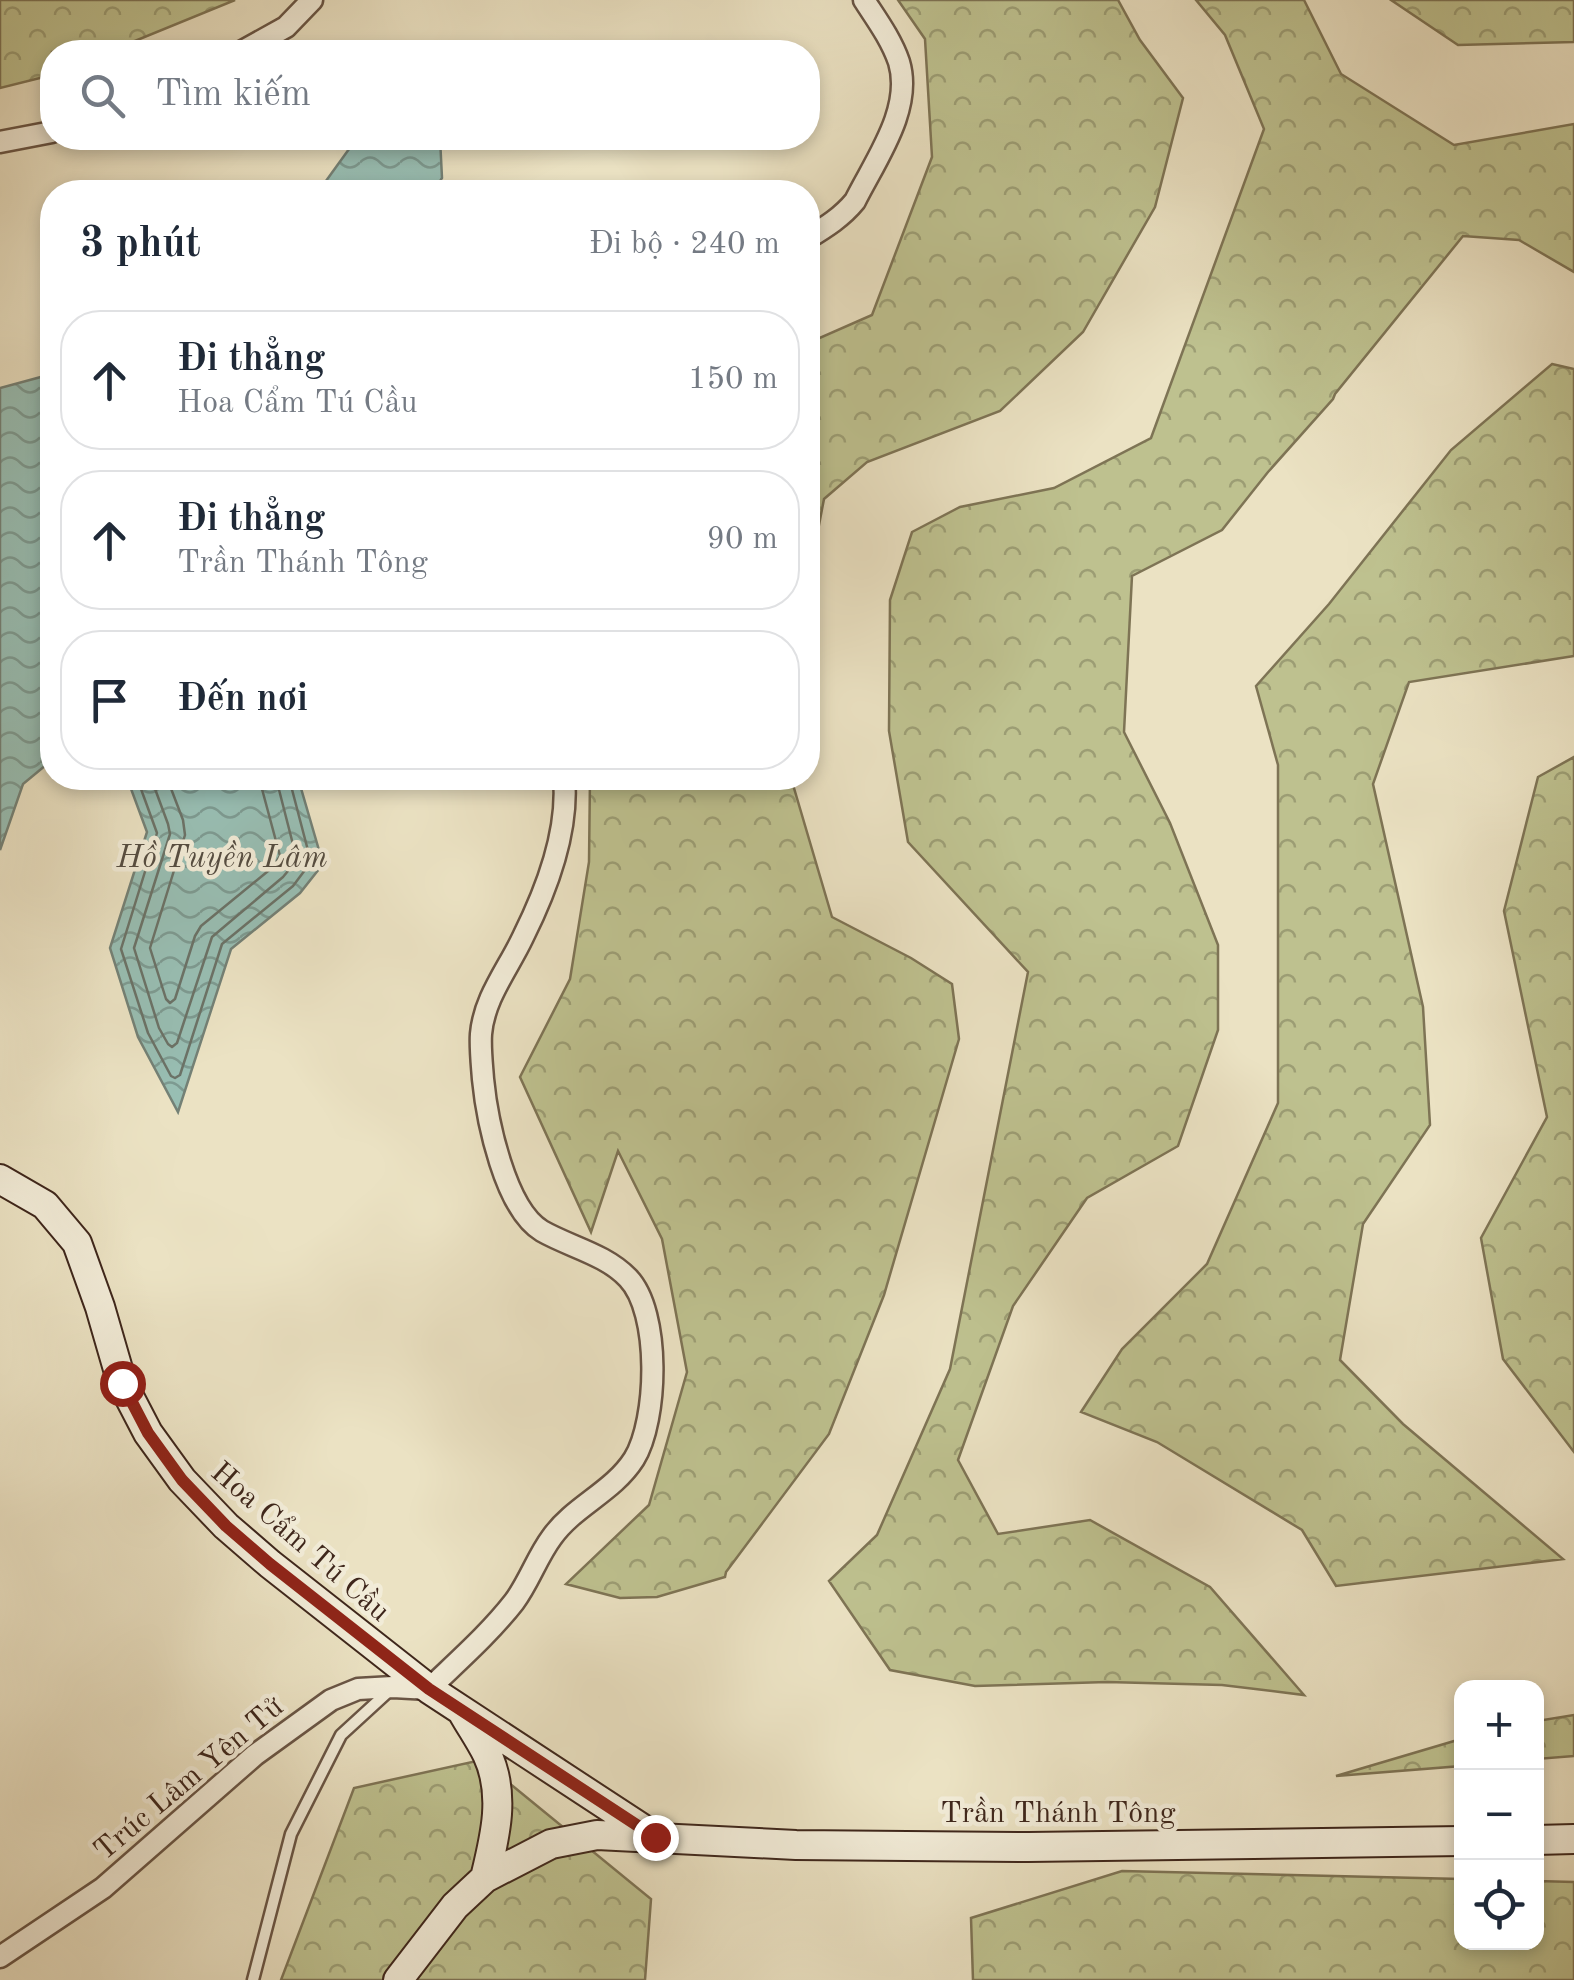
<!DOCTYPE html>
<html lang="vi">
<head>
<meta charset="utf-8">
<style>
  :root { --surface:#fff; --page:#f2f2f3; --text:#1f2937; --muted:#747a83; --line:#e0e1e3 }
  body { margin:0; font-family:"Old Standard TT",serif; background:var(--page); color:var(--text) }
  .controls { position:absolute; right:30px; bottom:30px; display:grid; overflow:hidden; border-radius:20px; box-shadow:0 5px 15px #0003 }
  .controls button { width:90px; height:90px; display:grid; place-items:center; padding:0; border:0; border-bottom:2px solid var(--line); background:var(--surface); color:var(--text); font:50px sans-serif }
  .stop { position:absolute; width:30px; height:30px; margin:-22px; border:8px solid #8f2418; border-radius:50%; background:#fff }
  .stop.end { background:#8f2418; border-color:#fff; box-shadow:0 2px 10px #0008 }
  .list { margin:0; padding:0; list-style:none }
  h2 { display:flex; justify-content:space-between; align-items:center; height:130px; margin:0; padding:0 40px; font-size:42px }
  h2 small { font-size:32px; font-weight:400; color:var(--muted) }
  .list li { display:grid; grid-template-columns:65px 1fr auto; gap:30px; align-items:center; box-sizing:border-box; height:140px; margin:0 20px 20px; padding:0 20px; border:2px solid var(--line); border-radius:40px }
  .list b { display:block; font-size:38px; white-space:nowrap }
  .list p { margin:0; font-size:32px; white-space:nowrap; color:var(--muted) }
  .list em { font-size:32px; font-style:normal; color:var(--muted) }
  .icon { flex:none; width:55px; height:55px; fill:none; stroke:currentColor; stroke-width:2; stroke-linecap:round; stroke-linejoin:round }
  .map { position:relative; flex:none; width:1574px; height:1980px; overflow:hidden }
  .search { position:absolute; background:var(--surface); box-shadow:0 5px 15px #0003; left:40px; top:40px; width:780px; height:110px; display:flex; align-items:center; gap:25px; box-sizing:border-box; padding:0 35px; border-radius:40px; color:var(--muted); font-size:38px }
  .panel { position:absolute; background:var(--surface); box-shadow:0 5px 15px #0003; left:40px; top:180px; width:780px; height:610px; border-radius:40px }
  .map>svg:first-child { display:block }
  .forest { fill:url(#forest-crowns); stroke:#7e7455; stroke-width:2.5 }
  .water { fill:url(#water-waves); stroke:#748176; stroke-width:2.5 }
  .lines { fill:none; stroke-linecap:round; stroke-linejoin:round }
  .shore { stroke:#6b7267; stroke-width:2.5 }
  .lane-casing { stroke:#695545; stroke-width:15 }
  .street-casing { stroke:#695545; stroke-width:25 }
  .secondary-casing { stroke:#3e261b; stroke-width:32 }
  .lane { stroke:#f2ecd8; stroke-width:10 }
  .street { stroke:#f2ecd8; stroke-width:20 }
  .secondary { stroke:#f2ecd8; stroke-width:28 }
  .route { stroke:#8f2418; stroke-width:12 }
  .labels { text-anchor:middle; stroke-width:9; stroke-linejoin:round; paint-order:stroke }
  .street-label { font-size:30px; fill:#3e261b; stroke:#f2ecd8 }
  .water-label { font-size:32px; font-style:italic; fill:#544c41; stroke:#f2ecd8 }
</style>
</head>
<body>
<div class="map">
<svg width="1574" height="1980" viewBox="0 0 1574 1980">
  <defs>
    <pattern id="forest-crowns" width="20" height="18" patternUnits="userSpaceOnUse" patternTransform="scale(2.5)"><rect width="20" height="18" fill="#bec18f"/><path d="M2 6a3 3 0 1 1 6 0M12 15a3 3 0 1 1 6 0" fill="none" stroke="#9c9d74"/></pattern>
    <pattern id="water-waves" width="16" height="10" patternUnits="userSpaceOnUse" patternTransform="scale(2.5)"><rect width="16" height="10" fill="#98beb3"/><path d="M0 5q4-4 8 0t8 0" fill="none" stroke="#7d9a91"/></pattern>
  </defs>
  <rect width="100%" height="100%" fill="#ebe2c3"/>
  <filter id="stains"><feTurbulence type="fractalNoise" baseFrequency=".002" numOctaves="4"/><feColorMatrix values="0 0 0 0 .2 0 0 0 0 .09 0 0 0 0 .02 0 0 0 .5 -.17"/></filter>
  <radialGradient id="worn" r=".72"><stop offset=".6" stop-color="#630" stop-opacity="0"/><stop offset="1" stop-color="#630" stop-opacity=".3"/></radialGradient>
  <path class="forest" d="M 0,0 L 235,0 L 108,52 L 52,52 L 52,75 L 0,88 Z
    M 898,0 L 1118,0 L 1140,40 L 1183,98 L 1155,207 L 1083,332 L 1000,411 L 867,462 L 824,499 L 808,582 L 808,343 L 872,315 L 932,157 L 925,39 Z
    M 1196,0 L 1304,0 L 1341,74 L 1454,145 L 1574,124 L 1574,272 L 1519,240 L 1463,236 L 1335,394 L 1333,399 L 1268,472 L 1222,530 L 1132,576 L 1124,732 L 1170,823 L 1218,945 L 1218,1030 L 1178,1146 L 1087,1198 L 1013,1306 L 958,1460 L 998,1534 L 1090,1520 L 1210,1587 L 1304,1695 L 1222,1685 L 1107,1682 L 975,1686 L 890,1670 L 829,1581 L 877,1535 L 950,1369 L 1028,972 L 908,842 L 889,731 L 890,600 L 912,532 L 960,507 L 1054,488 L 1151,438 L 1264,129 L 1225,35 Z
    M 1391,0 L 1574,0 L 1574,42 L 1458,45 Z
    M 1552,364 L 1574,369 L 1574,656 L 1409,682 L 1373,784 L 1423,1007 L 1430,1125 L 1363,1224 L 1340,1360 L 1403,1424 L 1563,1559 L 1336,1586 L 1302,1530 L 1157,1442 L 1081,1412 L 1122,1349 L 1207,1264 L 1278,1103 L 1278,765 L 1256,686 L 1329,604 L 1451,450 Z
    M 1574,757 L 1574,1452 L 1503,1359 L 1481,1238 L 1547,1117 L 1504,911 L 1538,777 Z
    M 590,778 L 791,778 L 832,917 L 911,958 L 952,984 L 959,1039 L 884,1295 L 829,1434 L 726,1572 L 725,1577 L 657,1597 L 620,1598 L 566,1584 L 649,1505 L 687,1372 L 662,1239 L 618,1151 L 591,1232 L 520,1077 L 570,979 L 589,862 Z
    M 1574,1715 L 1574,1756 L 1537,1759 L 1537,1721 Z
    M 1461,1739 L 1461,1766 L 1336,1776 Z
    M 481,1760 L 651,1899 L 645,1980 L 281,1980 L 354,1788 Z
    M 1122,1871 L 1461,1879 L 1462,1942 L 1536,1942 L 1537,1881 L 1574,1882 L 1574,1980 L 973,1980 L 971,1918 Z"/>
  <path class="water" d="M 357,138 L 440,138 L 442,178 L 433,192 L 318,192 Z
    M 52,374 L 52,760 L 23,784 L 0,850 L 0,388 Z
    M 127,778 L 298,778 L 323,864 L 300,893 L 231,949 L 178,1112 L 138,1037 L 110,948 L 147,832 Z"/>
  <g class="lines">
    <path class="shore" d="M 137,778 L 157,833 L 121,949 L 148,1033 L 171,1076 L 175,1078 L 180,1075 L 222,944 L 293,886 L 311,862 L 289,778
      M 151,778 L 168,824 L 170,834 L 134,948 L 159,1028 L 168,1044 L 172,1047 L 177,1043 L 212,937 L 283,877 L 297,860 L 276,778
      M 167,778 L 183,820 L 185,835 L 150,948 L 166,999 L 170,1003 L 175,999 L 195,936 L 201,926 L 273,867 L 280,856 L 262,789 L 261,778"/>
    <defs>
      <path id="lane" d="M 253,1980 L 291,1834 L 341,1735 L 389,1691"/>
      <path id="street" d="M 241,52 L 286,27 L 312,0
        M 0,142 L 52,132
        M 808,238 C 826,227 842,217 855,201 C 876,159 913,109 899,62 C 891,39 877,20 864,0
        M 0,1957 L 103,1888 L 255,1755 L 331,1700 L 358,1689 L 393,1687 L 429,1689 C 458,1661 489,1634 514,1602 C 529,1582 537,1557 552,1537 C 574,1506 613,1492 634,1459 C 658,1420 661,1312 628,1278 C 605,1254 570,1247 542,1231 C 505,1209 487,1120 483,1079 C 482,1065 480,1048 481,1034 C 484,998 508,969 523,937 C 547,889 569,831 564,778"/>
      <path id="secondary" d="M 0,1179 L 45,1205 L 77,1243 L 100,1307 L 122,1383 L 148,1433 L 182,1480 L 226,1526 L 270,1564 L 429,1689 L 655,1837
        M 463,1713 C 471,1727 480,1740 487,1754 C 506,1794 495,1837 485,1878
        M 1536,1840 L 1574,1839
        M 398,1980 L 455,1906 L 485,1878 L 551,1844 L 597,1835 L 796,1845 L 1028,1847 L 1462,1841"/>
    </defs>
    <use href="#lane" class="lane-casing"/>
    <use href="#street" class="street-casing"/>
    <use href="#secondary" class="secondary-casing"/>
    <use href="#lane" class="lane"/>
    <use href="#street" class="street"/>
    <use href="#secondary" class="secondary"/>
  </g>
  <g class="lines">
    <path class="route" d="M 122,1383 L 148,1433 L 182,1480 L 226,1526 L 270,1564 L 429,1689 L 655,1837"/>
  </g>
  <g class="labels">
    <g class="street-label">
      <text transform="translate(301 1541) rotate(41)" y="10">Hoa Cẩm Tú Cầu</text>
      <text transform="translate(188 1778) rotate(-40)" y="10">Trúc Lâm Yên Tử</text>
      <text x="1058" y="1822">Trần Thánh Tông</text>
    </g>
    <g class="water-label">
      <text x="222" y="867">Hồ Tuyền Lâm</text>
    </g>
  </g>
  <rect width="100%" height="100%" filter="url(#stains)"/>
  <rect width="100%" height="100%" fill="url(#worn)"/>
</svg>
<div class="controls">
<button>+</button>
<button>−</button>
<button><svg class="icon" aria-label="locate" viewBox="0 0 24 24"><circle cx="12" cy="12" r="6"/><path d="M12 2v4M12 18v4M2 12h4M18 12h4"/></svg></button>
</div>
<div class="stop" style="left:122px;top:1383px"></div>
<div class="stop end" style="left:655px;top:1837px"></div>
<div class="search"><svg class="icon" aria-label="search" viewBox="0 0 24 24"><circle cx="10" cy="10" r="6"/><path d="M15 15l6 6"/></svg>Tìm kiếm</div>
<section class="panel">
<h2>3 phút<small>Đi bộ · 240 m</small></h2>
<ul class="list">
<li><svg class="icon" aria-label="ahead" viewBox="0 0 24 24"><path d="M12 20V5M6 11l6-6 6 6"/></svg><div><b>Đi thẳng</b><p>Hoa Cẩm Tú Cầu</p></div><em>150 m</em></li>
<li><svg class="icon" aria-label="ahead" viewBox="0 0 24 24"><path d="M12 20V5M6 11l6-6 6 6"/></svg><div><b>Đi thẳng</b><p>Trần Thánh Tông</p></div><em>90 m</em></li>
<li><svg class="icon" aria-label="arrive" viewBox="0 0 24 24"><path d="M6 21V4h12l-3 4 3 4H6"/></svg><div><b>Đến nơi</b></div></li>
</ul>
</section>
</div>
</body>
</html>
